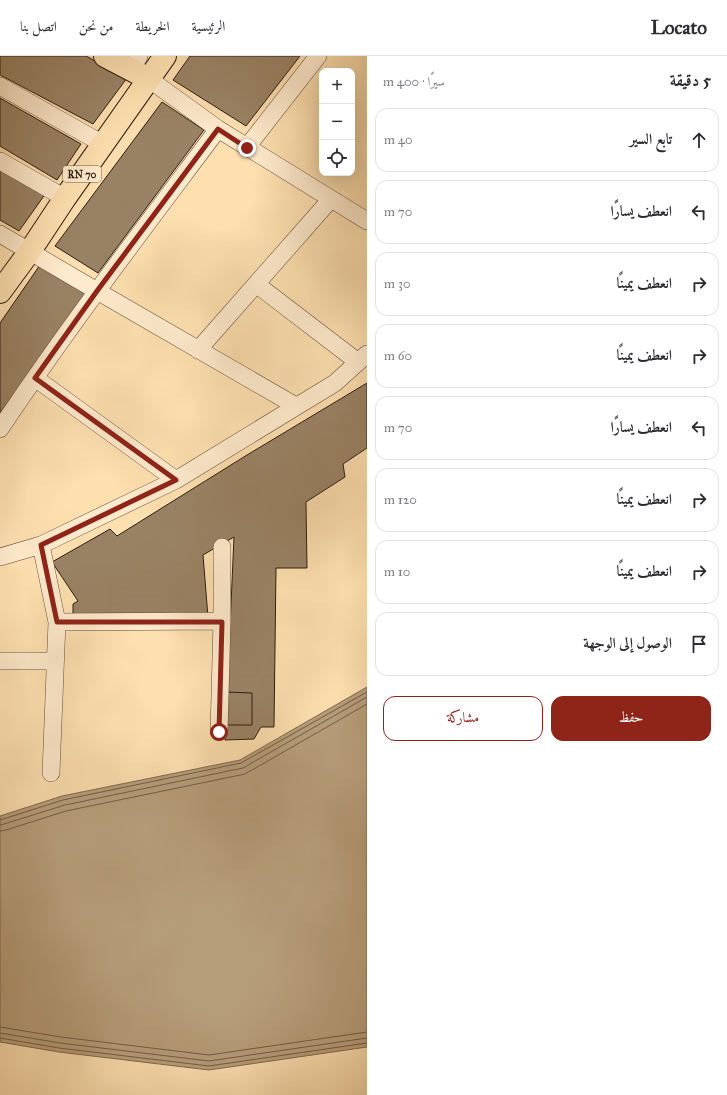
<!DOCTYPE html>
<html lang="ar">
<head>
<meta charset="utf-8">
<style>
  :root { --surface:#fff; --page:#f2f2f3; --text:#2b2b33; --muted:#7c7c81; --line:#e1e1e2; --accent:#8f2418 }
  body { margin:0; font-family:"IM FELL Great Primer",Amiri,serif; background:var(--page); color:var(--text); direction:rtl }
  .controls { position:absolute; right:12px; top:12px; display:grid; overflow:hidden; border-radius:8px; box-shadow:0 4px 16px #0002 }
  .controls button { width:36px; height:36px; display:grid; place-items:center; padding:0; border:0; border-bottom:1px solid var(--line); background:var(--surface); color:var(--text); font:20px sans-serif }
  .stop { position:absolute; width:12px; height:12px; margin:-9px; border:3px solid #8f2418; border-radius:50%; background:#fff }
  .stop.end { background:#8f2418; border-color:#fff; box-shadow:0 1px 4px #0008 }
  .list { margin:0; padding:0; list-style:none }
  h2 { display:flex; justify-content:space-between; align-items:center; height:52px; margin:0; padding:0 16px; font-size:17px }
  h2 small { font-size:13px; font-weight:400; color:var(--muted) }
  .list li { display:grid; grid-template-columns:26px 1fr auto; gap:12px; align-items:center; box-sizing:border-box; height:64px; margin:0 8px 8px; padding:0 8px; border:1px solid var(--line); border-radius:12px }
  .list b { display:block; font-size:15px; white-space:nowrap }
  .list em { font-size:13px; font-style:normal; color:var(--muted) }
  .actions { display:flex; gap:8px; padding:12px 16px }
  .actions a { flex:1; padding:9px 0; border:1px solid var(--accent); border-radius:12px; text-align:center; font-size:14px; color:var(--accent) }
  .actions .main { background:var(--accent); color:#fff }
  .icon { flex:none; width:22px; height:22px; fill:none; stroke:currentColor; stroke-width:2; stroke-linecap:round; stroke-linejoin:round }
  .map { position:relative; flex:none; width:367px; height:1039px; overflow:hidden; direction:ltr }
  header { display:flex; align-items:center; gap:24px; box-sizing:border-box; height:56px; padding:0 20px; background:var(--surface); border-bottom:1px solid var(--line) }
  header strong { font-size:19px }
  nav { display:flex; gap:22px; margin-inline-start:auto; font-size:14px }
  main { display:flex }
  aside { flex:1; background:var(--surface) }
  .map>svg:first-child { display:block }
  .water { fill:#b69d7a; stroke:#7f6a50 }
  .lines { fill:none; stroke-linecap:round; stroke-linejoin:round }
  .shore { stroke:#715d46; stroke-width:1 }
  .building { fill:#998264; stroke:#2c1d12 }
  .street-casing { stroke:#604e3a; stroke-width:18 }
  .primary-casing { stroke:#2c1d12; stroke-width:24 }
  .street { stroke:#feeacc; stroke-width:17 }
  .primary { stroke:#fddfb0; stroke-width:22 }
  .route { stroke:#8f2418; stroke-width:5 }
  .labels { text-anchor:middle; stroke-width:4; stroke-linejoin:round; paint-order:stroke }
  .shield { fill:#feeacc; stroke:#6b5a4a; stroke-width:1 }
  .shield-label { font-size:10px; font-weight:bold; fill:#2c1d12 }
</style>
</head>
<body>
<header>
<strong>Locato</strong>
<nav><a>الرئيسية</a><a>الخريطة</a><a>من نحن</a><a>اتصل بنا</a></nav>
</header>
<main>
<aside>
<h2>5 دقيقة<small>سيرًا · 400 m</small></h2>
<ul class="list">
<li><svg class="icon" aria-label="ahead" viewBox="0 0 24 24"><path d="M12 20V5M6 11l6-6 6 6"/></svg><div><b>تابع السير</b></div><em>40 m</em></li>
<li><svg class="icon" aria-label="left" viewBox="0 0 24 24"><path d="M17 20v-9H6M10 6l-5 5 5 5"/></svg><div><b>انعطف يسارًا</b></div><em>70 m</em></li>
<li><svg class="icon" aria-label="right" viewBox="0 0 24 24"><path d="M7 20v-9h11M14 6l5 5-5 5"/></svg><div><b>انعطف يمينًا</b></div><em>30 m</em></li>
<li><svg class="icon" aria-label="right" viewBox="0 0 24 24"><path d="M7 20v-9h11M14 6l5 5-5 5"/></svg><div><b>انعطف يمينًا</b></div><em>60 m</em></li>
<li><svg class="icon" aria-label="left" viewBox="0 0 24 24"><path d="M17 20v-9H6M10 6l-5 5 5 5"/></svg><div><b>انعطف يسارًا</b></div><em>70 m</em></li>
<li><svg class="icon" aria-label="right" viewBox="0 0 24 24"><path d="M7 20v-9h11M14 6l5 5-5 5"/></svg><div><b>انعطف يمينًا</b></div><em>120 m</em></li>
<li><svg class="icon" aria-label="right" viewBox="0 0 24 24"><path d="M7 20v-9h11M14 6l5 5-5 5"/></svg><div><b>انعطف يمينًا</b></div><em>10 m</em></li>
<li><svg class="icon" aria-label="arrive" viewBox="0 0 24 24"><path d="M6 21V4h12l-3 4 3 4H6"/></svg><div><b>الوصول إلى الوجهة</b></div></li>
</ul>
<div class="actions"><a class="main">حفظ</a><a>مشاركة</a></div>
</aside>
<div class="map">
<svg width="367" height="1039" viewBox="0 0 367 1039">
  <rect width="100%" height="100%" fill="#fddfb0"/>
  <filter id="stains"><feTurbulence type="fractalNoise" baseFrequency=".005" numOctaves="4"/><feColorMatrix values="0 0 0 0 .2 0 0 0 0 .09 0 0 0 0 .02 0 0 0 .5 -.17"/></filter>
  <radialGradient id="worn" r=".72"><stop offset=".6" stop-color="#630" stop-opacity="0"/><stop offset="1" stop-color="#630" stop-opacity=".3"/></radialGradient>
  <path class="water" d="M 367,631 L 367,991 L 209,1014 L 59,996 L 0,986 L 0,760 L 62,740 L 240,704 Z"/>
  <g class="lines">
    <path class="shore" d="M 0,764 L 63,744 L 241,707 L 367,636
      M 0,769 L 4,768 L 65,749 L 243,712 L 367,641
      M 0,775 L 6,774 L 66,755 L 245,718 L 367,648
      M 0,971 L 61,981 L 209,999 L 367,976
      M 0,977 L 60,987 L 209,1005 L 367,982
      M 0,982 L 59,992 L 209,1010 L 367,987"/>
  </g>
  <path class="building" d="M 0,0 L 86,0 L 127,22 L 93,68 L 0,19 Z
    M 190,0 L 300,0 L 246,70 L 173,24 Z
    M 0,42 L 81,88 L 57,124 L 0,90 Z
    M 162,46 L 204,74 L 98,217 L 55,190 Z
    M 0,113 L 46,137 L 19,175 L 0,164 Z
    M 40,209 L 89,236 L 0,357 L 0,267 Z
    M 367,327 L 367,392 L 343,408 L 345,421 L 306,446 L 307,512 L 276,512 L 274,671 L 261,671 L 254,683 L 225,684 L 234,481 L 203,499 L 208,561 L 73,562 L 73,548 L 78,545 L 52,506 L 110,473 L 117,480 L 247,399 Z
    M 226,636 L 252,637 L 252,669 L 226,669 Z"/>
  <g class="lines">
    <defs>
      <path id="street" d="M 132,14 L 139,0
        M 149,23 L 218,73 L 367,165
        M 0,30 L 103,88
        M 247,91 L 318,0
        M 0,105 L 65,142
        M 0,178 L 97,235 L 296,350
        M 256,228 L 358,306
        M 198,294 L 331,143
        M 35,322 L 176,424
        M 0,373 C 69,270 144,172 218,73
        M 41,489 L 57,566 L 51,717
        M 0,501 L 41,489 L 176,424 L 335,327 L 367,298
        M 57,566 L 222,565 L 222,491
        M 0,605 L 55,605
        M 219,676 L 222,565"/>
      <path id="primary" d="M 105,0 L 149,23
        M 0,236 L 30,195 L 65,142 L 165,0"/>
    </defs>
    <use href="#street" class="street-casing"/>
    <use href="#primary" class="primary-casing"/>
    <use href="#street" class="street"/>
    <use href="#primary" class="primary"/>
  </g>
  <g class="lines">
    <path class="route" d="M 219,676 L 222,566 L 57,566 L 41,489 L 176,424 L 35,322 L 97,235 L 218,73 L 247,92"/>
  </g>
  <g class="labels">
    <rect class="shield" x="63" y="110" width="38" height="16" rx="3"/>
    <g class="shield-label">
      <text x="82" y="122">RN 70</text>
    </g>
  </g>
  <rect width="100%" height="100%" filter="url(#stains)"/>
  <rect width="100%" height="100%" fill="url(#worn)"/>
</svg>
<div class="controls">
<button>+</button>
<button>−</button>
<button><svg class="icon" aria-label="locate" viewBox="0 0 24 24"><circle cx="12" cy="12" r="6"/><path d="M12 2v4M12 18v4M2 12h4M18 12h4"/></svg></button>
</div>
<div class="stop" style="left:219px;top:676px"></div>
<div class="stop end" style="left:247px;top:92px"></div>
</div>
</main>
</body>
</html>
